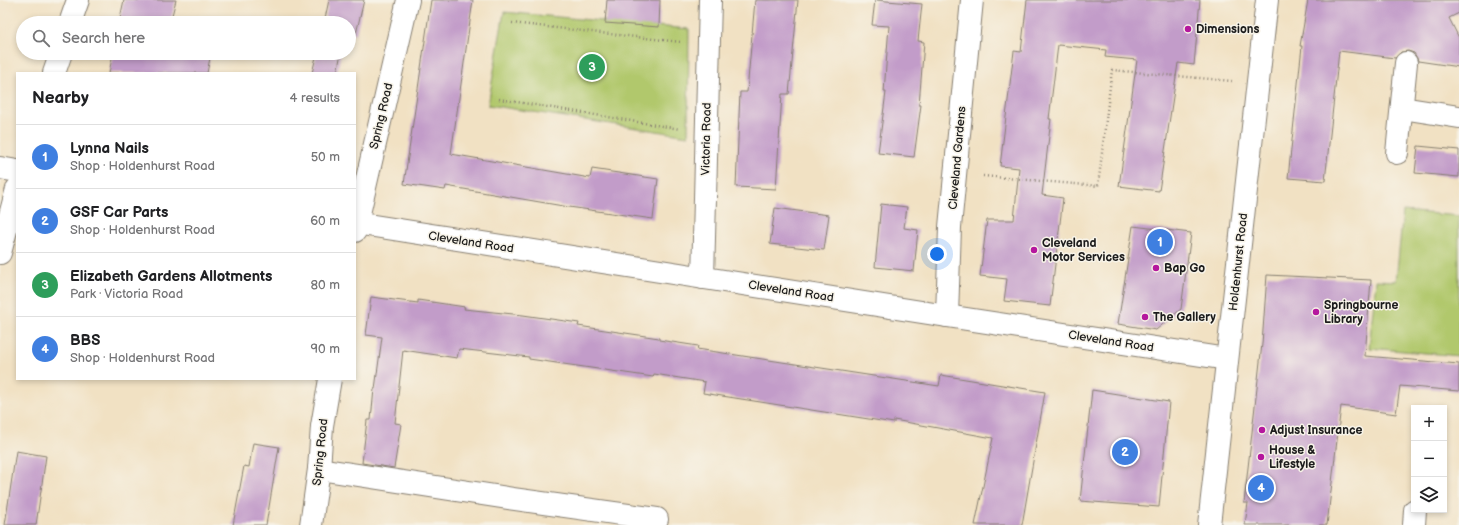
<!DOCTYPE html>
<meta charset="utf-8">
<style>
body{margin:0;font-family:"Balsamiq Sans",sans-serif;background:#f2f2f2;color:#202124}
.controls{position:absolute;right:12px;bottom:12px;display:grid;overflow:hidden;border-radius:0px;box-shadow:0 2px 6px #0003}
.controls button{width:36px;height:36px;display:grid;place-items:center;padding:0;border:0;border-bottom:1px solid #e0e0e0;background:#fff;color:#202124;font:20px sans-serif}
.you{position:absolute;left:937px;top:254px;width:14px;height:14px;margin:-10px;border:3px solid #fff;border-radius:50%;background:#1a73e8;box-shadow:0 0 0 6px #1a73e833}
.badge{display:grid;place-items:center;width:26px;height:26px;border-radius:50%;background:#b5179e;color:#fff;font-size:13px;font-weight:700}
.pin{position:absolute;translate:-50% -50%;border:2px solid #fff;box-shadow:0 1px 4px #0006}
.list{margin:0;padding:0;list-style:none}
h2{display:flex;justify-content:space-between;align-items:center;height:52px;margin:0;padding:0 16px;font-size:17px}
h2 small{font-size:13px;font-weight:400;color:#757577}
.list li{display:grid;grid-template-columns:26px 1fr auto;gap:12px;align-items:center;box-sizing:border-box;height:64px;padding:0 16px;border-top:1px solid #e0e0e0}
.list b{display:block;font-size:15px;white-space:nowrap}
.list p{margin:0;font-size:13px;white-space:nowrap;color:#757577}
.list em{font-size:13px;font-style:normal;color:#757577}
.icon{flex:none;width:22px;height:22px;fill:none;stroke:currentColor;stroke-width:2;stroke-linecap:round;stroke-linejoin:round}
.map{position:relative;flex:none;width:1459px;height:525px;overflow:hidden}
.search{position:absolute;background:#fff;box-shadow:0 2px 6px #0003;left:16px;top:16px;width:340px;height:44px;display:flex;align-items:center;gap:10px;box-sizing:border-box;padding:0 14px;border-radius:22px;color:#757577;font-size:15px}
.panel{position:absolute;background:#fff;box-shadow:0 2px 6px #0003;left:16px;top:72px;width:340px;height:308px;border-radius:0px}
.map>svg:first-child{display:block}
</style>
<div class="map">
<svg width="1459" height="525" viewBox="0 0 1459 525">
<rect width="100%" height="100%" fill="#f7f3e8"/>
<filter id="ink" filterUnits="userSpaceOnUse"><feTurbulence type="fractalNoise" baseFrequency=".025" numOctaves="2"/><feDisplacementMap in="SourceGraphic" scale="8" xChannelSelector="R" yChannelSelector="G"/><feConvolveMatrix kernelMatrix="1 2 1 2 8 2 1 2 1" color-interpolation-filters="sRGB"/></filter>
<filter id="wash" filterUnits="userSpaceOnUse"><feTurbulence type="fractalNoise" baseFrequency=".012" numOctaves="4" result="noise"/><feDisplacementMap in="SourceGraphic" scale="16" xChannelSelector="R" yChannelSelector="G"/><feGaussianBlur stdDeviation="0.9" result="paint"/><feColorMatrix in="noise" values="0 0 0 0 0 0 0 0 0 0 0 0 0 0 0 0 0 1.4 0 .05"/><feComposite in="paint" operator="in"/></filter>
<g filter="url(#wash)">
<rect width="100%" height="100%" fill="#f1e1c3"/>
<g fill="#b1c86c" stroke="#667244">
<polygon points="504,12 689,29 688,136 488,105"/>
<polygon points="1403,211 1459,216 1459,356 1369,348 1376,280 1396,281"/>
</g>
<g id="blocks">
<g fill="#c29cc9">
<polygon points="124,0 176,0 170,23 119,23"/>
<polygon points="329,0 364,0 356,34 349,32 349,23 324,23"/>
<polygon points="431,0 473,0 451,154 590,178 592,169 658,179 653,219 569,207 446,186 445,190 404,184"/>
<polygon points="607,0 660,0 659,27 605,23"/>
<polygon points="755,0 798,0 789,94 782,94 776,189 736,187 740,92 747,92"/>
<polygon points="875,0 922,4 918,41 924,42 919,105 921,105 914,157 878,153 886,92 884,92 889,26 872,25"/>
<polygon points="1027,0 1200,0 1194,65 1178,63 1159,191 1119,186 1137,60 1105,57 1106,50 1058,45 1049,119 1051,119 1042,195 1063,198 1050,306 1004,301 1007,279 980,276 987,220 1014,220 1019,168 1000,166 1014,51 1021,52"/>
<polygon points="1308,0 1459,0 1459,13 1449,18 1459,38 1459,67 1418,61 1417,58 1414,53 1408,51 1401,52 1395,58 1339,51 1325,181 1288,178 1302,46 1300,46"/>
<polygon points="113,53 211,53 207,73 109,73"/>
<polygon points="317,53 341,53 337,73 312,73"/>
<polygon points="1418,146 1459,150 1459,177 1415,173"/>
<polygon points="881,204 907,207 904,228 918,230 914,271 875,267"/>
<polygon points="775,208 829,215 824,250 770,244"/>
<polygon points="1133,226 1191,233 1181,309 1156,330 1118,324"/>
<polygon points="1267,275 1371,280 1365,356 1459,364 1459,391 1400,386 1396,414 1341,406 1327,525 1245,525 1248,503 1244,503 1262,344"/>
<polygon points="371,297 418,303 418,300 465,307 464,309 523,315 579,323 578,326 659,338 659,340 698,346 697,349 939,386 941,375 1045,392 1022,525 975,525 993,438 894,420 894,423 703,393 705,382 654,374 653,377 529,359 529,357 459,349 457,358 403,350 395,423 401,424 394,468 362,463 367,420 371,420 374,389 375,389 382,337 366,335"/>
<polygon points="1092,390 1169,402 1159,507 1080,501"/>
<polygon points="253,443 279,447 266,525 233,525 244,466 249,467"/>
<polygon points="16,451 46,456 36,525 5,525"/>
</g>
</g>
</g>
<g filter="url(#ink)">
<use href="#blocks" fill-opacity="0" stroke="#867e70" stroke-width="1"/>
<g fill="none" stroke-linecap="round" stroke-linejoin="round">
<defs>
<g id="minor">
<polyline points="70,23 78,0"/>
<polyline points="54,73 61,53"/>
<polyline points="1402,108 1459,117"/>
<polyline points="1397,153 1406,63"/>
<polyline points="0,168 17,171"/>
<polyline points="355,223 947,316 1227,359"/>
<polyline points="355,231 408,0"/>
<polyline points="0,253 17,189"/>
<polyline points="703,278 710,0"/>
<polyline points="947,316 950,227 972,0"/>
<polyline points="319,469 514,499 657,519"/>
<polyline points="311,525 319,469 322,426 330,379"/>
<polyline points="1209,525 1267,0"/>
<polyline points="1414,525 1415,510"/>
</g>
</defs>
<use href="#minor" stroke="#867e70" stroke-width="24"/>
<g stroke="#867e70" stroke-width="2.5" stroke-dasharray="1 3" stroke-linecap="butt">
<polyline points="512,23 681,42"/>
<polyline points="499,99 680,129"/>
<polyline points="983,176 1098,186 1112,70 1232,81"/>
</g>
<use href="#minor" stroke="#fff" stroke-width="22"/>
</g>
</g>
<g fill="#b5179e" stroke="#f7f3e8" stroke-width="1.5">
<circle cx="1188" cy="29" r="4"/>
<circle cx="1034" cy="250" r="4"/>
<circle cx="1156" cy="268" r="4"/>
<circle cx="1316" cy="312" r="4"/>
<circle cx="1145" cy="317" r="4"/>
<circle cx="1262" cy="430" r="4"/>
<circle cx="1261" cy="457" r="4"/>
</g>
<g text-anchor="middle" stroke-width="3" stroke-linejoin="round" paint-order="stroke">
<g font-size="12" font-weight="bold" fill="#1c1c1c" stroke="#f7f3e8" text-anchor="start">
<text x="1196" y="33">Dimensions</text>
<text x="1042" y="247">Cleveland<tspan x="1042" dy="14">Motor Services</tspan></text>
<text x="1164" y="272">Bap Go</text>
<text x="1324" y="309">Springbourne<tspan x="1324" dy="14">Library</tspan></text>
<text x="1153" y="321">The Gallery</text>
<text x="1270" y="434">Adjust Insurance</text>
<text x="1269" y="454">House &amp;<tspan x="1269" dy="14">Lifestyle</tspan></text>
</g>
<g font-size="12" fill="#1c1c1c" stroke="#f7f3e8">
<text transform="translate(381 116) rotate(-77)" y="4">Spring Road</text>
<text transform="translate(706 139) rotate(-89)" y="4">Victoria Road</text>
<text transform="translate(957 158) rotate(-85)" y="4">Cleveland Gardens</text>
<text transform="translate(471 242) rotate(9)" y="4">Cleveland Road</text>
<text transform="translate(1238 262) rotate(-84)" y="4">Holdenhurst Road</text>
<text transform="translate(791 291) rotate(9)" y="4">Cleveland Road</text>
<text transform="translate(1111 341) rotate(9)" y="4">Cleveland Road</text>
<text transform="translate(320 452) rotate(-84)" y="4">Spring Road</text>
</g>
</g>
</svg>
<div class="controls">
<button>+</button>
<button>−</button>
<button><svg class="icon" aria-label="layers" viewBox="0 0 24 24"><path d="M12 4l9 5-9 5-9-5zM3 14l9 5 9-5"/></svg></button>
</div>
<div class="you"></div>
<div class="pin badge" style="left:1160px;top:242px;background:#3f7fe0">1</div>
<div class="pin badge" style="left:1125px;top:452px;background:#3f7fe0">2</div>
<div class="pin badge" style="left:592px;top:67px;background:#2e9e5b">3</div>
<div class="pin badge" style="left:1261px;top:488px;background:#3f7fe0">4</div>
<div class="search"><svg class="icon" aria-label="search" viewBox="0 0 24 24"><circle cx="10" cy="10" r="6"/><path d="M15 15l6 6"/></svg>Search here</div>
<section class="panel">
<h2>Nearby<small>4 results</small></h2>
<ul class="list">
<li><span class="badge" style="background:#3f7fe0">1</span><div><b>Lynna Nails</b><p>Shop · Holdenhurst Road</p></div><em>50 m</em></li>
<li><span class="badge" style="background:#3f7fe0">2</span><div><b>GSF Car Parts</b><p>Shop · Holdenhurst Road</p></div><em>60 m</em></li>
<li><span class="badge" style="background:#2e9e5b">3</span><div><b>Elizabeth Gardens Allotments</b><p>Park · Victoria Road</p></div><em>80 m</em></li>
<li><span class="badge" style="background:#3f7fe0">4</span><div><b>BBS</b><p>Shop · Holdenhurst Road</p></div><em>90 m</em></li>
</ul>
</section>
</div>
